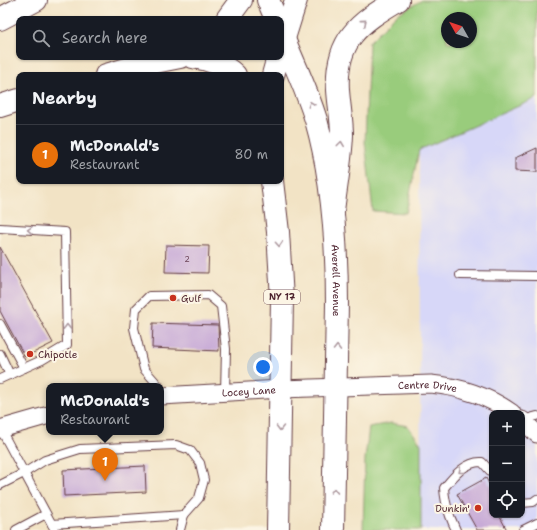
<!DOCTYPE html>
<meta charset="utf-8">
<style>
body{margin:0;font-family:"Shantell Sans",sans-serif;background:#242831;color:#f1f3f6}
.controls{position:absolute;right:12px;bottom:12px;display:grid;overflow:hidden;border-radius:8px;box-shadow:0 1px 3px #0004}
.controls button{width:36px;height:36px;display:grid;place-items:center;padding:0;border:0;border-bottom:1px solid #363941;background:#171b24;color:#f1f3f6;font:20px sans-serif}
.compass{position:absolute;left:441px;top:12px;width:36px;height:36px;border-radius:50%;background:#171b24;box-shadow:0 1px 3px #0004;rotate:310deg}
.you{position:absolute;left:263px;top:367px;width:14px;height:14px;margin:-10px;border:3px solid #fff;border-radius:50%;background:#1a73e8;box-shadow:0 0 0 6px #1a73e833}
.badge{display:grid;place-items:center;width:26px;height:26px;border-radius:50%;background:#c8321e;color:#fff;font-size:13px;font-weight:700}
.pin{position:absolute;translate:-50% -33px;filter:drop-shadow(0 1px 2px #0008)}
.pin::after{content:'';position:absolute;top:21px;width:14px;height:12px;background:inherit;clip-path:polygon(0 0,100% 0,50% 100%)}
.popup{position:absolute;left:46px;top:383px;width:118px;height:52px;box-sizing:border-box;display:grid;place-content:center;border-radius:8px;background:#171b24;filter:drop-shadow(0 1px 3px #0005);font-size:13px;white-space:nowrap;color:#9ea1a6}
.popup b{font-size:15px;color:#f1f3f6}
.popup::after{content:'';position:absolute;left:50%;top:100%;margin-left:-8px;border:8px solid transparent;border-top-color:#171b24}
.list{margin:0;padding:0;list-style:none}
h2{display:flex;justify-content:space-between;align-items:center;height:52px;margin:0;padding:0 16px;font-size:17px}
h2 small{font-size:13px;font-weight:400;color:#9ea1a6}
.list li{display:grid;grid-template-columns:26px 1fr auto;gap:12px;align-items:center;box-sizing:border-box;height:60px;padding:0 16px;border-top:1px solid #363941}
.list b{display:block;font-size:15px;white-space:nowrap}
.list p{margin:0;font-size:13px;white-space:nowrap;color:#9ea1a6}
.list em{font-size:13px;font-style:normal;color:#9ea1a6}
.icon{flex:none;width:22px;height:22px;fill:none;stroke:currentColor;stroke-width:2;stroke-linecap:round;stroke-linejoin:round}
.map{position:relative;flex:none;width:537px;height:530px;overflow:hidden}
.search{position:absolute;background:#171b24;box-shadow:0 1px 3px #0004;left:16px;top:16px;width:268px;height:44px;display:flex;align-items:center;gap:10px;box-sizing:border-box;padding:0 14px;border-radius:8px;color:#9ea1a6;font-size:15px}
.panel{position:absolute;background:#171b24;box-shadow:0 1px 3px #0004;left:16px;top:72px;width:268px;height:112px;border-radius:8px}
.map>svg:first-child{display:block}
</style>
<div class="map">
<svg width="537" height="530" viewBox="0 0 537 530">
<rect width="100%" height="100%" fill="#fcf5e5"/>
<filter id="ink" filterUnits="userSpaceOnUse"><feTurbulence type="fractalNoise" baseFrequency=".025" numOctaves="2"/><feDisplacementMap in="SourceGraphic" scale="8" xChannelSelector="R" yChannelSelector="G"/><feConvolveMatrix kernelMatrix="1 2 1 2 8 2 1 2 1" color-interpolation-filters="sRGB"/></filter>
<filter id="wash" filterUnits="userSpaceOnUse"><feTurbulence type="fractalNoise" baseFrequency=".012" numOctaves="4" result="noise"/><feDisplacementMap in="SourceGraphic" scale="16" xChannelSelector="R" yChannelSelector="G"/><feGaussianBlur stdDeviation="0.9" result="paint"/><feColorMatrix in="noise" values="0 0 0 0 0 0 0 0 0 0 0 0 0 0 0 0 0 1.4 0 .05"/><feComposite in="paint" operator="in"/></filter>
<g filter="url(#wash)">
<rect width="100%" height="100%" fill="#f2e3c5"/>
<path fill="#d7d7f8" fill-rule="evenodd" d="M 537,98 L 537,530 L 421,530 L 419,150 ZM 492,413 L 522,413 L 522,515 L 492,515 Z"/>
<g fill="#99cc7c" stroke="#727654" fill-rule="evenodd">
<path d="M 422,0 L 537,0 L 537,98 L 419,150 L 406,213 L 373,211 L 365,142 L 369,42 L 396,15 ZM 447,18 L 471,18 L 471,42 L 447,42 Z"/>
<polygon points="391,423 408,426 421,444 421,530 363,530 365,459 369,427"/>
</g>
<g id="blocks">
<g fill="#c8abd7">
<polygon points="537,148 537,172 515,171 515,158"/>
<polygon points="166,245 209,246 208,273 165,272"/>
<polygon points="0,247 53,343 25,357 0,311"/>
<polygon points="153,323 218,325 219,351 152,348"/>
<polygon points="145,466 146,492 64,496 63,470"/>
<polygon points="486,478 492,489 492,515 499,515 507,530 477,530 457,494"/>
</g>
</g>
</g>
<g filter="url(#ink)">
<use href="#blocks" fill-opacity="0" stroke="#633c42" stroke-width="1"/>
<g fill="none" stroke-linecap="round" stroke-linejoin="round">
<defs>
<g id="service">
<polyline points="0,228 65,232 67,345 42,360 0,379"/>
<polyline points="460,275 537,276"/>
<polyline points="0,324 24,368"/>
<polyline points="0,354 10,375"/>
<polyline points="159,386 144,369 134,328 136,309 149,296 208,295 221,306 226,349 225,392"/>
<polyline points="522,420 537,416"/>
<polyline points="0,428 55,530"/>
<polyline points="0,485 24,473 45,460 80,449 176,445 190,450 200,463 204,480 199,498 184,515 52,524"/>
<polyline points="522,503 533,502 537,499"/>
<polyline points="16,530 46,514"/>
<polyline points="180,530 184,515"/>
<path d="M 456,530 C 449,516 445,504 444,488 C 454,476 466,461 482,462 L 492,473"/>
<polyline points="523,530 537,523"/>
</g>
<g id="minor">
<path id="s1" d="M 161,396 L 281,389 L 431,384 C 461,387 488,396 512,413"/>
<polyline points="522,420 537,434"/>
<polyline points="0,429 49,415"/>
</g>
<g id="primary">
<polyline points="268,0 276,19"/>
<path id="s2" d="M 281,32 C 293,62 307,90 316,120 C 333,179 337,243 337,304 L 333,530"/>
<polyline points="281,48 296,0"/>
<polyline points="273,75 278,57"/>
<polyline points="272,181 278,232 282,299 278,530"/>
</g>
<g id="motorway">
<polyline points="0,19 36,0"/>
<polyline points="227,19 241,0"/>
<path d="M 193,57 C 210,59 223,64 235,75"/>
<polyline points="106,75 140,65 180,57"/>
<polyline points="0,106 19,100"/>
<path d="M 333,211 C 336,186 341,160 342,135 C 342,120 339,105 338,90 C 335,40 359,23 398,0"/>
</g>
</defs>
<use href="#service" stroke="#633c42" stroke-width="10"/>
<use href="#minor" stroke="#633c42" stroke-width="19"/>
<use href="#primary" stroke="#633c42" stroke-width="24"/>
<use href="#motorway" stroke="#633c42" stroke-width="24"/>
<use href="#service" stroke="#fff" stroke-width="8"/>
<use href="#minor" stroke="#fff" stroke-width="17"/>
<use href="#primary" stroke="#fff" stroke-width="22"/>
<use href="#motorway" stroke="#fff" stroke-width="22"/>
</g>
<defs><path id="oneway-chevron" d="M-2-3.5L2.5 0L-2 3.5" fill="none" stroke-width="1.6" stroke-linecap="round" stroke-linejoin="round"/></defs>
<g stroke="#ae9aa0">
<use href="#oneway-chevron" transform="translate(364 22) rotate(-40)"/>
<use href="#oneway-chevron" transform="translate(311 104) rotate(-109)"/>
<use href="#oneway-chevron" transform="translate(341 144) rotate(-83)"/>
<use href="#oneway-chevron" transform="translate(30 230) rotate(-177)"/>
<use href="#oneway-chevron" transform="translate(279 244) rotate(86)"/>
<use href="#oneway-chevron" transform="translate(67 327) rotate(-91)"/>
<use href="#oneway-chevron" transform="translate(337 348) rotate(-89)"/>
<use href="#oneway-chevron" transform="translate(280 428) rotate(91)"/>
<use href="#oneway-chevron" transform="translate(461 471) rotate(141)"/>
<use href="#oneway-chevron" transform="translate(334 491) rotate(-89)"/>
</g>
</g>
<g fill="#c8321e" stroke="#fcf5e5" stroke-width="1.5">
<circle cx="173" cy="298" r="4"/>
<circle cx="30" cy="354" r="4"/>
<circle cx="478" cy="508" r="4"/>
</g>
<g text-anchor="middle" stroke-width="4" stroke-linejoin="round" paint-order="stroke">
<g font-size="8" fill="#6a4256">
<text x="187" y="262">2</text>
</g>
<rect fill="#fcf5e5" stroke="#7f5f63" stroke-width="1" x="264" y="290" width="36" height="14" rx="3"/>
<g font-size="9" font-weight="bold" fill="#4a1f2b">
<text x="282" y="300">NY 17</text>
</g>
<g font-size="10" fill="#4a1f2b" stroke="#fcf5e5">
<text dy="4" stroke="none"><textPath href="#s2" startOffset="257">Averell Avenue</textPath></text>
<text dy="4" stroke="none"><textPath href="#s1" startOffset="267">Centre Drive</textPath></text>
<text dy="4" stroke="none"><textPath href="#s1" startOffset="88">Locey Lane</textPath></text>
</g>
<g font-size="10" fill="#4a1f2b" stroke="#fcf5e5" text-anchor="start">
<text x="181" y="302">Gulf</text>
<text x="38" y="358">Chipotle</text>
<text x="470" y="512" text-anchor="end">Dunkin'</text>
</g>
</g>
</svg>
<div class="controls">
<button>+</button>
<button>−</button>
<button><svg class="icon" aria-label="locate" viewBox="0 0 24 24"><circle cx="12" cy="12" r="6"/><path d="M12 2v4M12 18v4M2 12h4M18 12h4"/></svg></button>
</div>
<svg class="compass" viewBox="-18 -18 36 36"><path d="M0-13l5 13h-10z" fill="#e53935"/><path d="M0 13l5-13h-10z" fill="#9ea1a6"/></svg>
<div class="you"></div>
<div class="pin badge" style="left:105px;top:481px;background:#e8710a">1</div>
<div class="popup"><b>McDonald's</b>Restaurant</div>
<div class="search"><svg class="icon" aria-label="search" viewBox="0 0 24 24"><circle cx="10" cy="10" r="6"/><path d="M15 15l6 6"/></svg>Search here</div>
<section class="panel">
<h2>Nearby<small></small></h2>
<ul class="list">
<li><span class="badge" style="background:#e8710a">1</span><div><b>McDonald's</b><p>Restaurant</p></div><em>80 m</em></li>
</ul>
</section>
</div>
